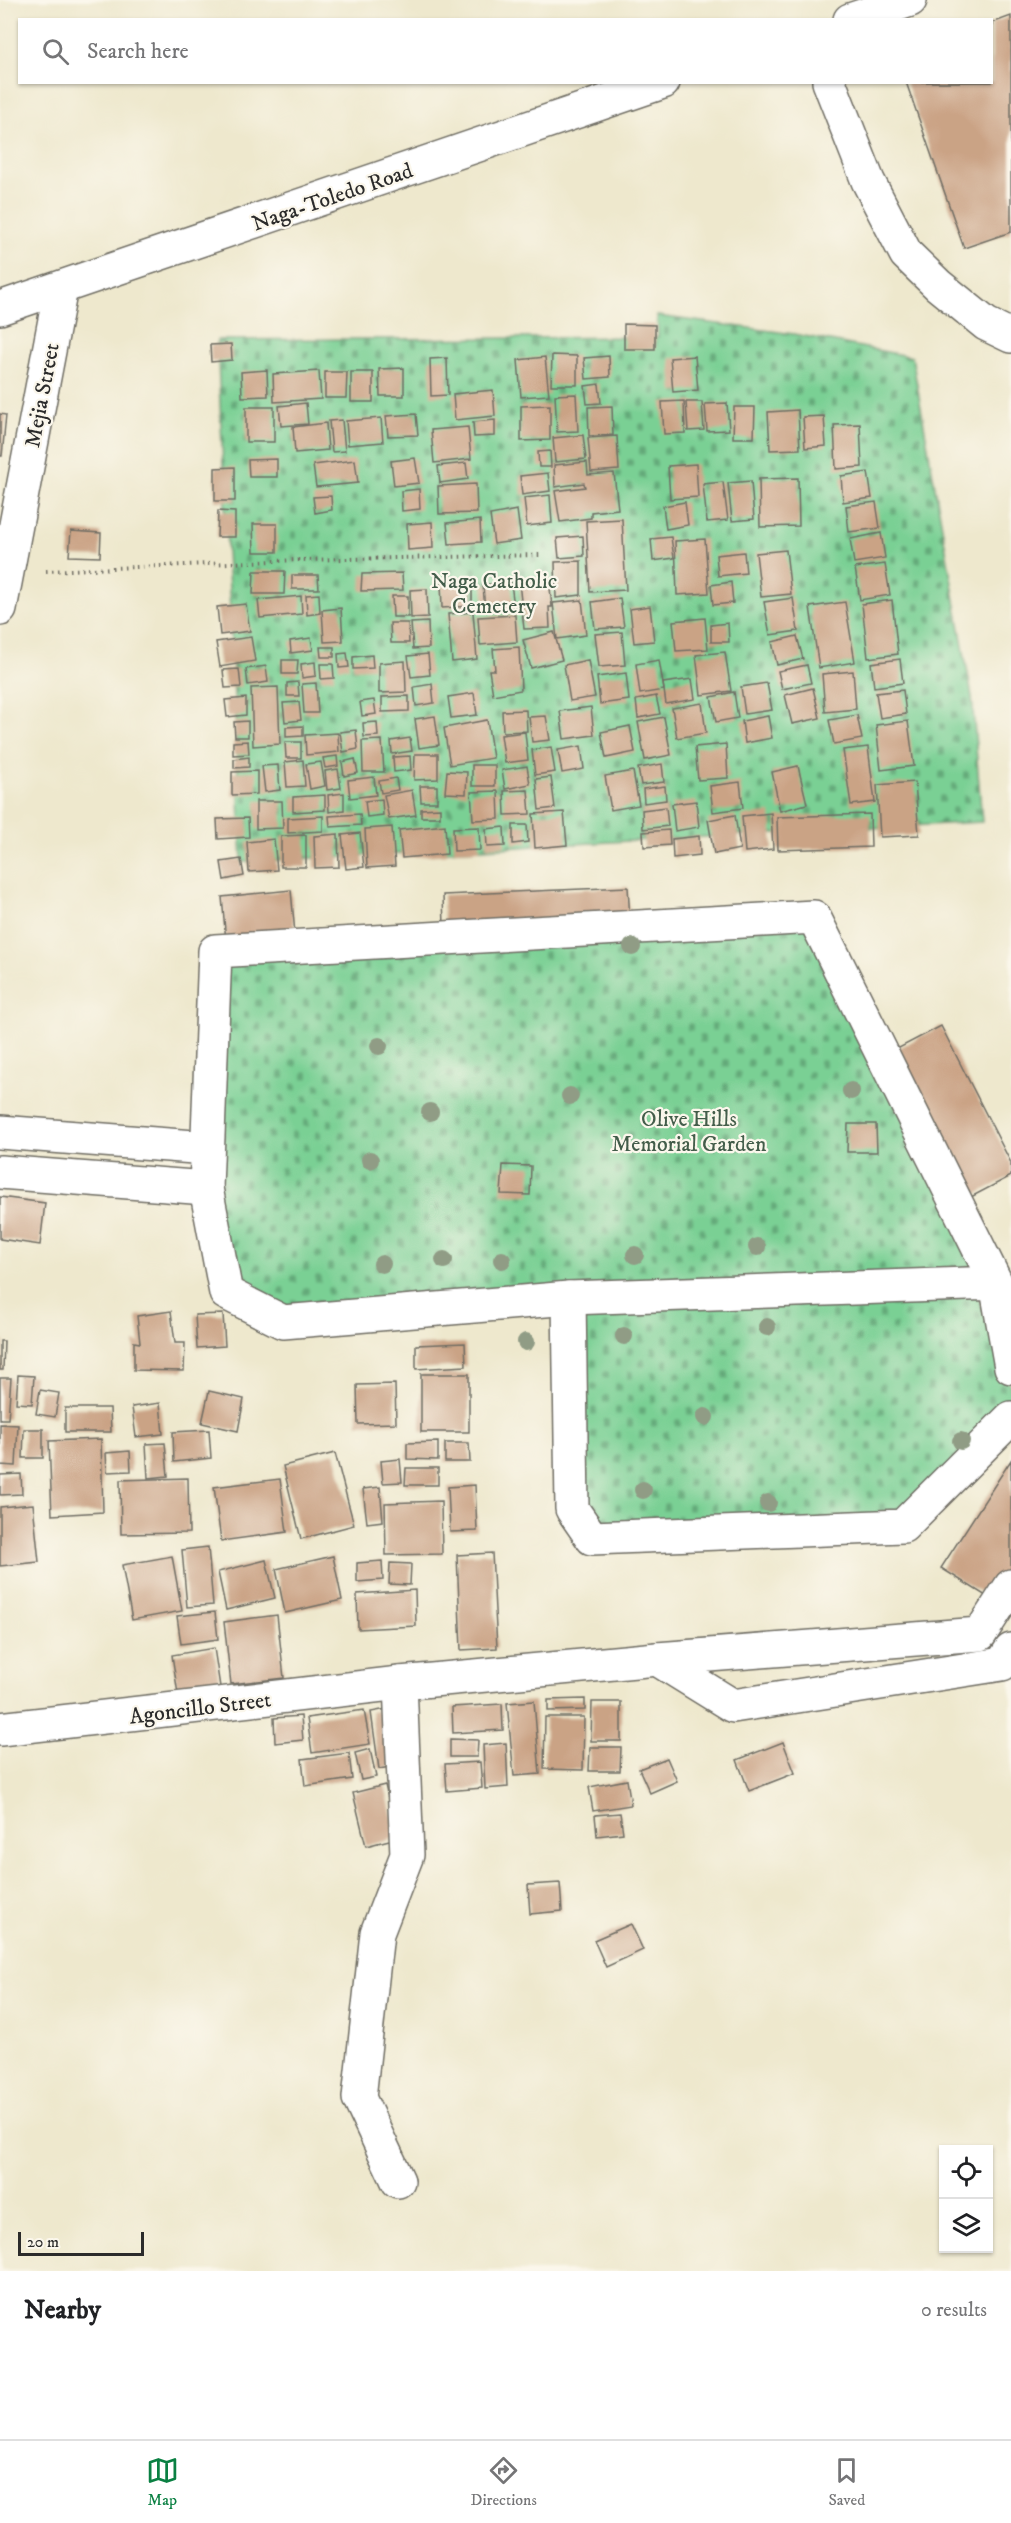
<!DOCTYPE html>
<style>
body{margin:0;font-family:"IM FELL DW Pica",serif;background:#f6f6f6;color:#202124}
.controls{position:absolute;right:18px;bottom:18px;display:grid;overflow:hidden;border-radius:0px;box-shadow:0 2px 4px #0004}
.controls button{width:54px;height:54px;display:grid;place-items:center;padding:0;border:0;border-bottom:2px solid #e0e0e0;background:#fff;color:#202124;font:30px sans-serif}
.scale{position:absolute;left:18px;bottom:15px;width:126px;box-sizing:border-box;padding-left:6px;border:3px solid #2b2b2b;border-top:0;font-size:16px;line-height:21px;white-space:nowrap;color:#2b2b2b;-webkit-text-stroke:4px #fbf7ec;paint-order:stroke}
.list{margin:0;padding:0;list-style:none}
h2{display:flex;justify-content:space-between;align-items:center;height:78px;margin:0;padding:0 24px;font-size:26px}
h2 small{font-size:20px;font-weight:400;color:#757577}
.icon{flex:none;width:33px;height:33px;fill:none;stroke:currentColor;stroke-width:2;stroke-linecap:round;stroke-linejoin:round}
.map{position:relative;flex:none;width:1011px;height:2271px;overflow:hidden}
.search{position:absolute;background:#fff;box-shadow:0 2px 4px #0004;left:18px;right:18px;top:18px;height:66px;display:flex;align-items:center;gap:15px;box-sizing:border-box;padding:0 21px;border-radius:0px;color:#757577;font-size:22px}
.sheet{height:168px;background:#fff}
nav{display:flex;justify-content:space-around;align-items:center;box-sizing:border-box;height:84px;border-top:2px solid #e0e0e0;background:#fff;font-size:16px;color:#757577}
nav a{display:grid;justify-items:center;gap:3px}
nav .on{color:#0b8043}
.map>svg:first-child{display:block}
</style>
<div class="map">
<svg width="1011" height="2271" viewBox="0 0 1011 2271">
<defs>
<pattern id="cemetery-stones" width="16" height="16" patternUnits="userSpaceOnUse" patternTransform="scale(1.5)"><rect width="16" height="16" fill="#7ad094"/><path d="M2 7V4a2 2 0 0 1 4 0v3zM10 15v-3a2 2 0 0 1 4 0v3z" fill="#64a979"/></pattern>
</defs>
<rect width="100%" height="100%" fill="#fbf7ec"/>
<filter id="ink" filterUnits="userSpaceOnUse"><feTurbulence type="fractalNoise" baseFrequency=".0167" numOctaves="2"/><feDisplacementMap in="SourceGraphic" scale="12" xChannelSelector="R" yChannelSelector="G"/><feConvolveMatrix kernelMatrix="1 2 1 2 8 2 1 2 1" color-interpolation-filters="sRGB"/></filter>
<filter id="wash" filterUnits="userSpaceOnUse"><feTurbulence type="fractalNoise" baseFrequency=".008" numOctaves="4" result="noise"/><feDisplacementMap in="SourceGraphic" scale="24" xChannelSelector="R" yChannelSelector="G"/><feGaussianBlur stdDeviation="1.35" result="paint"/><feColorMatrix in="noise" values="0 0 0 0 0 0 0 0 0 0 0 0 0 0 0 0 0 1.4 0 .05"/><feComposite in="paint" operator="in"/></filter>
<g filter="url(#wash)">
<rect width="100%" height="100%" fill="#eee8cd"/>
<g fill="url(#cemetery-stones)" stroke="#527e60" stroke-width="1.5">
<polygon points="657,316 794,334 912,357 972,697 982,822 242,862 217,340 658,337"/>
<polygon points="814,917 996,1283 967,1266 1011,1389 1011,1418 903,1526 592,1538 569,1298 283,1322 226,1293 206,1188 215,951"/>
</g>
<g id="blocks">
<g fill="#caa385">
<polygon points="1011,16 1011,232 964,248 906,82 992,82 992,23"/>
<polygon points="624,324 655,325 655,349 624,349"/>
<polygon points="231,344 232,360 211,362 210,345"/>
<polygon points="552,355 577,356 577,385 551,385"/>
<polygon points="609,356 610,377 586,379 584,358"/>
<polygon points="695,356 698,390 673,392 670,358"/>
<polygon points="545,357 549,395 521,397 518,360"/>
<polygon points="447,358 448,395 431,396 430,359"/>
<polygon points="404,368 404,396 380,396 379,369"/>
<polygon points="267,370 268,396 242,397 241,372"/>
<polygon points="319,371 321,399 274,402 273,374"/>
<polygon points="325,372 347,372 346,398 325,398"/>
<rect x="351" y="372" width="22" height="30"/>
<polygon points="599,384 601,403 587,404 585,386"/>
<polygon points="493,390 495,416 455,420 453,394"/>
<polygon points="576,394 578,431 557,432 555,395"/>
<polygon points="684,401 685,433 664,434 662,402"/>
<polygon points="686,402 702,402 704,430 688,431"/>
<polygon points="306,403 308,424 281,426 279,406"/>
<polygon points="727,403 729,430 707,431 705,404"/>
<polygon points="550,405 550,440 521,441 521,406"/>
<polygon points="612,406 613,435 589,436 588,407"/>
<rect x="246" y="407" width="28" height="35"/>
<polygon points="734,407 755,407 754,438 733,438"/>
<polygon points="798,410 800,449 770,450 768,412"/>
<polygon points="0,414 6,415 2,456 0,456"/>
<polygon points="416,414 418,435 388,436 386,416"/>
<polygon points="824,416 826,446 805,448 803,417"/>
<polygon points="381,418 383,442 348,445 346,421"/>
<polygon points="342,420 345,451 332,452 329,421"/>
<polygon points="495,420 495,436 474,437 473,422"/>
<polygon points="326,423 328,450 295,453 293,427"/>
<polygon points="860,424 862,467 836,469 834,425"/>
<polygon points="468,427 471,459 434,463 431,430"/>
<polygon points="583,435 586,459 555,462 553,438"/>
<polygon points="617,436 619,470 591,472 588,438"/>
<polygon points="550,451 551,467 539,467 538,452"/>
<polygon points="415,458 419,483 394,486 391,461"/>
<polygon points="277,459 277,477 249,477 248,460"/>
<polygon points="355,460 358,483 316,487 313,465"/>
<polygon points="587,462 588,475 614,473 618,509 591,512 591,518 560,522 555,491 585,487 584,483 555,487 554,465"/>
<polygon points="466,463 468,479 440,483 438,466"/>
<polygon points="696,464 698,497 670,499 668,466"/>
<polygon points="235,467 235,501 215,501 215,468"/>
<polygon points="868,472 872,498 843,502 841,476"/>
<polygon points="548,473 550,491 522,495 520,476"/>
<polygon points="798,478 799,526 760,527 759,479"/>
<polygon points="751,481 754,519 732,521 728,483"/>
<polygon points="723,482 728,520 707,522 703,484"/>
<polygon points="476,484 477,513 439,514 438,486"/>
<polygon points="419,489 420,509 402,511 401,491"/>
<polygon points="550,495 552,523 527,526 524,498"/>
<polygon points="331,496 332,510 315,513 313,497"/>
<polygon points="685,502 688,525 666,529 663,506"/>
<polygon points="876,502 880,528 849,532 846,506"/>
<polygon points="517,510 521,540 494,544 490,515"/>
<polygon points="218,511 235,512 235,537 217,537"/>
<polygon points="622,519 626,590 590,592 586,521"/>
<polygon points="480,520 481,542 449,544 447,523"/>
<polygon points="432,522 433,548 408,550 407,524"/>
<polygon points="253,524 277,524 277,552 254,552"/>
<polygon points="71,531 101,533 100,557 69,556"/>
<polygon points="881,533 885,558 854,563 850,539"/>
<polygon points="583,536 584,556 559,558 557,538"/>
<polygon points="671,537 674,558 653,561 651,539"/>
<polygon points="705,539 709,593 677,595 675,541"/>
<polygon points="786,550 791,594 761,597 756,553"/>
<polygon points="744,552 746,573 718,576 716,555"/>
<polygon points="581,561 581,595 556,598 555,562"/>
<polygon points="885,564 890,595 860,600 855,568"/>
<polygon points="254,571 285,571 284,594 253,594"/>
<polygon points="402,573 403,590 361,591 362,574"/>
<polygon points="292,575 318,575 319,589 292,589"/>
<polygon points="549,578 552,607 549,607 550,628 524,629 519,582"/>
<polygon points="472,581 472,606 442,608 441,583"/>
<polygon points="511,582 514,608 485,611 483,585"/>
<polygon points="731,582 733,603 713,605 711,585"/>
<polygon points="427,589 428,617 411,618 410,590"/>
<polygon points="319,594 320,613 307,615 306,595"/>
<polygon points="301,596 302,614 260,618 258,600"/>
<polygon points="392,596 408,596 408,617 393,617"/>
<polygon points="620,598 624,627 595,629 592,602"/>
<polygon points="793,598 798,631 770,635 764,602"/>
<polygon points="582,600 586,635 557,639 553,603"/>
<polygon points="892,600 898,654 868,658 862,604"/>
<polygon points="845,602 855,662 819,668 810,607"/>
<polygon points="246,604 250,631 220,635 217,607"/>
<polygon points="650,606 654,641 634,643 630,609"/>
<polygon points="341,608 343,641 324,642 322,610"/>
<polygon points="473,612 477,659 452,662 448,614"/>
<polygon points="515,615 517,642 480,645 478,617"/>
<polygon points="705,618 708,649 676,651 673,621"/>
<polygon points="428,622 429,648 413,649 411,623"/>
<polygon points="390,623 408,623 409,643 391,643"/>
<polygon points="728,623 729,642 711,642 711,625"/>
<polygon points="554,632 562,660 531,668 523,640"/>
<polygon points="622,632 625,665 599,667 595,634"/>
<polygon points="797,636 803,659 777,665 772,642"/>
<polygon points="251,637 255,661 220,667 216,642"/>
<polygon points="311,638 313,650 291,653 290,641"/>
<polygon points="320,647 334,647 334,657 321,657"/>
<polygon points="519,647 521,690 493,695 489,670 495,670 493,649"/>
<polygon points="725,652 731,691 701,695 696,655"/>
<polygon points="347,653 349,667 339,668 338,654"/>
<polygon points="428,654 430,675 411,677 408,656"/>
<polygon points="372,655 373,668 353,669 353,657"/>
<polygon points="900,659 903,683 874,687 871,663"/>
<polygon points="282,660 298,660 297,674 282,674"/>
<polygon points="588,660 595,697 570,701 564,665"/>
<polygon points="659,660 664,690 640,694 636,664"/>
<polygon points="405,661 406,692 379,693 379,663"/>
<polygon points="315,662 316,676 302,678 301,664"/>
<polygon points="320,664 333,664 334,678 321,679"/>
<polygon points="807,665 811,683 782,689 778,671"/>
<polygon points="266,666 268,682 248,685 246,669"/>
<polygon points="239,669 241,687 225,688 223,670"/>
<polygon points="853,671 856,709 825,712 822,674"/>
<polygon points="626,673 629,700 600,704 597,677"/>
<polygon points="692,679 695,699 666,704 663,683"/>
<polygon points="298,682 299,696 287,696 287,683"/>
<polygon points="316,683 318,713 304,713 302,684"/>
<polygon points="767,683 772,710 745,714 741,687"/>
<polygon points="432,684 434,703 416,706 414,687"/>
<polygon points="278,687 280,744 253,746 251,688"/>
<polygon points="813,688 820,718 792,724 785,695"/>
<polygon points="903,690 906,714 880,718 876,693"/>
<polygon points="734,692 738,718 716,722 711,697"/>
<polygon points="474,693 477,715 451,718 448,697"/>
<polygon points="409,696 409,711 382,712 382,697"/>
<polygon points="656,696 660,714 638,718 636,700"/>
<polygon points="246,698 246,715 227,717 225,700"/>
<polygon points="374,700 376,714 362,716 360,702"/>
<polygon points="299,702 301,720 285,722 283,703"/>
<polygon points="702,703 706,733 677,738 672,708"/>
<polygon points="591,707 594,735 564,739 560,711"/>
<polygon points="526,710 527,731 503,732 502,711"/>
<polygon points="857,715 862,739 834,744 829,720"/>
<polygon points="435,716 439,745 419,748 415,719"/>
<polygon points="546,716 550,740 532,742 529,717"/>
<polygon points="768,716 772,738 745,743 742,721"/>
<polygon points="664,717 671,755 645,760 638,722"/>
<polygon points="487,720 493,758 450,765 444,728"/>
<polygon points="248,721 248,737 235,737 234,722"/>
<polygon points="908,721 914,766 881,770 876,725"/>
<polygon points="377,722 378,736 364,737 363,723"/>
<polygon points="303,726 303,736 286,737 286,727"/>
<polygon points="630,726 635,752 606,758 601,732"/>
<polygon points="356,730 358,749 343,752 340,732"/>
<polygon points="525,732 528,760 505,763 501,735"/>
<polygon points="338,733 339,752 306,755 305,735"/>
<polygon points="410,738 412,751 392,754 391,741"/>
<polygon points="382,740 384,772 363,772 362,741"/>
<polygon points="248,741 249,754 233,755 233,742"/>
<polygon points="285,742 301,742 301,758 286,758"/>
<polygon points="726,744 728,778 698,780 695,747"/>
<polygon points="581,746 584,769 562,773 558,750"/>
<polygon points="551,747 555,772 535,775 532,750"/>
<polygon points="868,747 875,802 851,805 843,750"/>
<polygon points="415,754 438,754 438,779 414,780"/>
<polygon points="337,756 338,766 325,768 323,758"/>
<polygon points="410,756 411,770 394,772 393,757"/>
<polygon points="249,757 249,767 234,768 234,759"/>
<polygon points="355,759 358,773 344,776 342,762"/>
<polygon points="303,760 305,786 287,787 285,762"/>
<polygon points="321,762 325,786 310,789 306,764"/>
<polygon points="662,764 664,782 641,785 638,768"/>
<polygon points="278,765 280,790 265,792 262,766"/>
<rect x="472" y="765" width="23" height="21"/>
<polygon points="527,766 530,784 505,789 502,770"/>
<polygon points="798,766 807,804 780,811 772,772"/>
<polygon points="338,769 341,788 327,790 325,771"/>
<polygon points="257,771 257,794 232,795 232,772"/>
<polygon points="447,771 467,772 466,794 445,793"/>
<polygon points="633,771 639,805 611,810 605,776"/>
<polygon points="374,777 376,795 350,798 348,780"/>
<polygon points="551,777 555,808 539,810 536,779"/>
<polygon points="396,778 398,790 381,793 379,781"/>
<polygon points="740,782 743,808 713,812 710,786"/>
<polygon points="915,782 919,835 880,837 877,785"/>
<polygon points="420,786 437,786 437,802 421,802"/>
<polygon points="665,786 666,800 644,803 643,789"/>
<polygon points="412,790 416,815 389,819 384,795"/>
<polygon points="528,790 530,814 505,815 504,791"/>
<polygon points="498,791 499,819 473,820 471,792"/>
<polygon points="344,793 344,810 329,812 328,795"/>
<polygon points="325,795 325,810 293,812 293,797"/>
<polygon points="382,799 383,815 367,817 365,801"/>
<polygon points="256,801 282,801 283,828 256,829"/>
<polygon points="696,801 699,827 675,831 672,804"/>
<polygon points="666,807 668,826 643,829 642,810"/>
<polygon points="440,808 440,817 421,817 421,809"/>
<polygon points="564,812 567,845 535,848 533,814"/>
<polygon points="771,813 773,849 745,852 742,816"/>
<polygon points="360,814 361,825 330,827 329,816"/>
<polygon points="870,814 871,847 778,850 777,817"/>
<polygon points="735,815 740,849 714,854 708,820"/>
<polygon points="323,816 323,831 288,833 288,818"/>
<polygon points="248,818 249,837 218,839 217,819"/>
<polygon points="445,825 447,854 402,858 399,830"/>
<polygon points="513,825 527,825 528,842 513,844"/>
<polygon points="392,827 395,866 367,868 365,829"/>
<polygon points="479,827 480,850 454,851 453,828"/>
<polygon points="504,827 505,846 487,847 486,829"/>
<polygon points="669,830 670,845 644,847 643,832"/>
<polygon points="360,833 364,867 346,869 342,835"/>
<polygon points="338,834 339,867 315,868 314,836"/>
<polygon points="306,835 306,867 281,867 281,836"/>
<polygon points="699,836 700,855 673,858 672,839"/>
<polygon points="274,839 277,870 249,872 247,842"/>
<polygon points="241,859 244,876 224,880 221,862"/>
<polygon points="628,887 630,920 444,927 443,895"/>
<polygon points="291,890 295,934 226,941 222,897"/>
<polygon points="941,1026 1011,1163 1011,1176 971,1197 895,1050"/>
<polygon points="848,1124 876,1124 877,1152 847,1152"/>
<polygon points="503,1165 531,1166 530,1195 501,1194"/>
<polygon points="0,1197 45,1203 40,1245 0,1239"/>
<polygon points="171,1311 175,1343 185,1343 184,1371 134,1370 134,1342 140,1343 137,1316"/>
<polygon points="223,1314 225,1346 197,1348 195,1315"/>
<polygon points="0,1341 4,1341 3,1370 0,1370"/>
<polygon points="465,1343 466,1366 416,1369 416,1345"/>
<rect x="421" y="1374" width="48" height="58"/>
<polygon points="18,1375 34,1376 32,1404 16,1403"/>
<polygon points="0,1378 11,1378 8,1419 0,1419"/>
<polygon points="395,1384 396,1423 358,1424 357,1385"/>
<polygon points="40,1390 59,1393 55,1417 36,1414"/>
<polygon points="209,1391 244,1399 238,1431 202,1423"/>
<polygon points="160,1403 163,1434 136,1437 132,1407"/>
<polygon points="65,1408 110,1408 111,1432 65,1432"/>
<polygon points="0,1424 18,1425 16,1466 0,1465"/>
<polygon points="24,1429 43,1429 43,1458 23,1458"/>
<polygon points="209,1430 211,1458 174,1462 173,1432"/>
<polygon points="101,1439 103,1512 52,1515 49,1441"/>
<polygon points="438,1442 438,1460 407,1459 407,1443"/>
<polygon points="165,1443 168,1476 148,1478 146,1444"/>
<polygon points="445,1443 469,1443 470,1462 445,1462"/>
<polygon points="130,1451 131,1471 107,1472 106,1453"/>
<polygon points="335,1453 354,1525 301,1539 283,1466"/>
<polygon points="400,1459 402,1482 383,1483 381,1461"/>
<polygon points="1011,1460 1011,1575 994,1601 941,1568"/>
<polygon points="406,1468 438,1468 438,1485 405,1485"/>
<polygon points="21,1474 22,1494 0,1495 0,1475"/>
<polygon points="188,1478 189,1533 121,1534 120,1480"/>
<polygon points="280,1479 287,1532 221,1541 214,1487"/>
<polygon points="475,1485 477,1531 450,1532 448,1487"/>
<polygon points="380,1487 383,1521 367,1523 363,1489"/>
<polygon points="441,1501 442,1554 386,1555 385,1503"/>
<polygon points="33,1504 39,1562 0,1566 0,1507"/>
<polygon points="208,1547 213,1605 187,1607 182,1550"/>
<polygon points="492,1553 497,1648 461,1650 457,1555"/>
<polygon points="172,1556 182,1611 132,1620 122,1565"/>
<polygon points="333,1556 342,1600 285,1613 276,1569"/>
<polygon points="266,1560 275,1598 226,1610 218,1572"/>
<polygon points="382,1561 383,1580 357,1582 357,1563"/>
<polygon points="390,1563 411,1564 410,1585 389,1584"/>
<polygon points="415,1590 416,1626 358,1629 357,1594"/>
<polygon points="215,1612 218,1639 181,1644 177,1616"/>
<polygon points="277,1615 284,1678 231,1684 224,1622"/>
<polygon points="214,1648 220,1687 178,1694 172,1655"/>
<polygon points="585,1699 585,1710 548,1711 548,1700"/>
<polygon points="534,1701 540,1774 514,1776 507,1703"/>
<polygon points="592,1702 621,1702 621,1741 591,1741"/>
<polygon points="502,1704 503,1730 453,1733 452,1707"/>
<polygon points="387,1709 395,1766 379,1769 371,1712"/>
<polygon points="364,1710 370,1744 312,1753 307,1718"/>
<polygon points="301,1716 303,1740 275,1743 274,1718"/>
<polygon points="545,1717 584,1717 583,1770 544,1769"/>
<polygon points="450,1739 478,1740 477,1757 450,1757"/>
<polygon points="783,1742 795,1773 749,1791 737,1760"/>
<polygon points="506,1743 508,1787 485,1789 483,1745"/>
<polygon points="590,1747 621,1747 620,1771 589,1771"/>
<polygon points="370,1749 376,1777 361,1780 355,1753"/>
<polygon points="349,1753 352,1779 305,1786 302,1759"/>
<polygon points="667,1758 677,1781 650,1793 639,1769"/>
<polygon points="480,1762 482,1788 447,1791 445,1764"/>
<polygon points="627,1780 631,1805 593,1811 589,1787"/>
<polygon points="385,1785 397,1838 366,1846 353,1793"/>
<polygon points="620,1813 623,1833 597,1836 595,1815"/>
<polygon points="560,1883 562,1911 530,1914 528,1885"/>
<polygon points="631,1924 643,1950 606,1967 594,1940"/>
</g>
</g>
</g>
<g filter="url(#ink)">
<use href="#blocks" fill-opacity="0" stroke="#6f6d64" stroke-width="1.5"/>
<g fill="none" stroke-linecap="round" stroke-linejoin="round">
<defs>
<g id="minor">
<polyline points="829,82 868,181 906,254 938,285 986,324 1011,336"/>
<polyline points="0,609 61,288"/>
<polyline points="0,1132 207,1148"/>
<polyline points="0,1172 206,1188"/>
<polyline points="996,1283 569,1298 283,1322 226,1293 206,1188 215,951 814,917 996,1283 1011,1367"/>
<polyline points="569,1298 572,1509 592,1538 903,1526 1011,1418"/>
<polyline points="657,1659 733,1706 1002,1664 1011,1650"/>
<polyline points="0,1729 400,1683 657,1659 980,1634 1011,1586"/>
<polyline points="398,2181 359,2098 377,1933 407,1855 400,1683"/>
</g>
<g id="highway">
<polyline points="850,20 910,0"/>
<polyline points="0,308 663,82"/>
</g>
</defs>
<use href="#minor" stroke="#6f6d64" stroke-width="36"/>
<use href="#highway" stroke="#6f6d64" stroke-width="36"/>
<polyline stroke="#6f6d64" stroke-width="4" stroke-dasharray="1.5 4.5" stroke-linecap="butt" points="46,571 298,560 543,555"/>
<use href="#minor" stroke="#fff" stroke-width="33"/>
<use href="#highway" stroke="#fff" stroke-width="33"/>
</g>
<g fill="#909c85">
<circle cx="632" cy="947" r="9"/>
<circle cx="379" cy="1046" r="9"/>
<circle cx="851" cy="1091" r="9"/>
<circle cx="570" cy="1096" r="9"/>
<circle cx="430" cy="1112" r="9"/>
<circle cx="370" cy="1160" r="9"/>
<circle cx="757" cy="1247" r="9"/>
<circle cx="635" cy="1255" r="9"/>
<circle cx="444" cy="1260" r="9"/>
<circle cx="502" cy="1260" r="9"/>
<circle cx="382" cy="1264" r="9"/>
<circle cx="767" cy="1327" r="9"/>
<circle cx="624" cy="1336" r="9"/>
<circle cx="526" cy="1342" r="9"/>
<circle cx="705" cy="1417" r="9"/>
<circle cx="961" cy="1441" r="9"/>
<circle cx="643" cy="1490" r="9"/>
<circle cx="768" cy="1503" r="9"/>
</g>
</g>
<g text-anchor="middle" stroke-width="4.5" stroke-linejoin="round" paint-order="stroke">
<g font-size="22" fill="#2b2b2b" stroke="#fbf7ec">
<text transform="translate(332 196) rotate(-19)" y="8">Naga-Toledo Road</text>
<text transform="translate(41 395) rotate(-79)" y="8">Mejia Street</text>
<text transform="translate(200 1707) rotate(-7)" y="8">Agoncillo Street</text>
</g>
<g font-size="22" fill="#435d4a" stroke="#fbf7ec">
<text x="494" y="588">Naga Catholic<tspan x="494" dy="25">Cemetery</tspan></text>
<text x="689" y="1126">Olive Hills<tspan x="689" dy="25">Memorial Garden</tspan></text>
</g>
</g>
</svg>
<div class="controls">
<button><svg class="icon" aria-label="locate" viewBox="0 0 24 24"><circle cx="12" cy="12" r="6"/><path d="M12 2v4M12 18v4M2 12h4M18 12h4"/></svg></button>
<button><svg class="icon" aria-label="layers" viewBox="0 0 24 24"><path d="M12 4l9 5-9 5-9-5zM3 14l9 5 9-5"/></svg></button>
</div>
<div class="scale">20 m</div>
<div class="search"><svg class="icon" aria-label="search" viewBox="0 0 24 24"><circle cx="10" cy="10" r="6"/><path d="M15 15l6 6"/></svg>Search here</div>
</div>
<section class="sheet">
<h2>Nearby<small>0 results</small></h2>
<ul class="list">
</ul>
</section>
<nav>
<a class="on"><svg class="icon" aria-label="map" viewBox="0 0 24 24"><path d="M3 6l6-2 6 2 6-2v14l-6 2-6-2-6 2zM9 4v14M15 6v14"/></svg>Map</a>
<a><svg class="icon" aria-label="directions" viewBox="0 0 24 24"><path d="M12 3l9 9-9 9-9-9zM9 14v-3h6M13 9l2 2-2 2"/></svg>Directions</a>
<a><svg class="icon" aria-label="saved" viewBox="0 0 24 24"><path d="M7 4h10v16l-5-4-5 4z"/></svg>Saved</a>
</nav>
